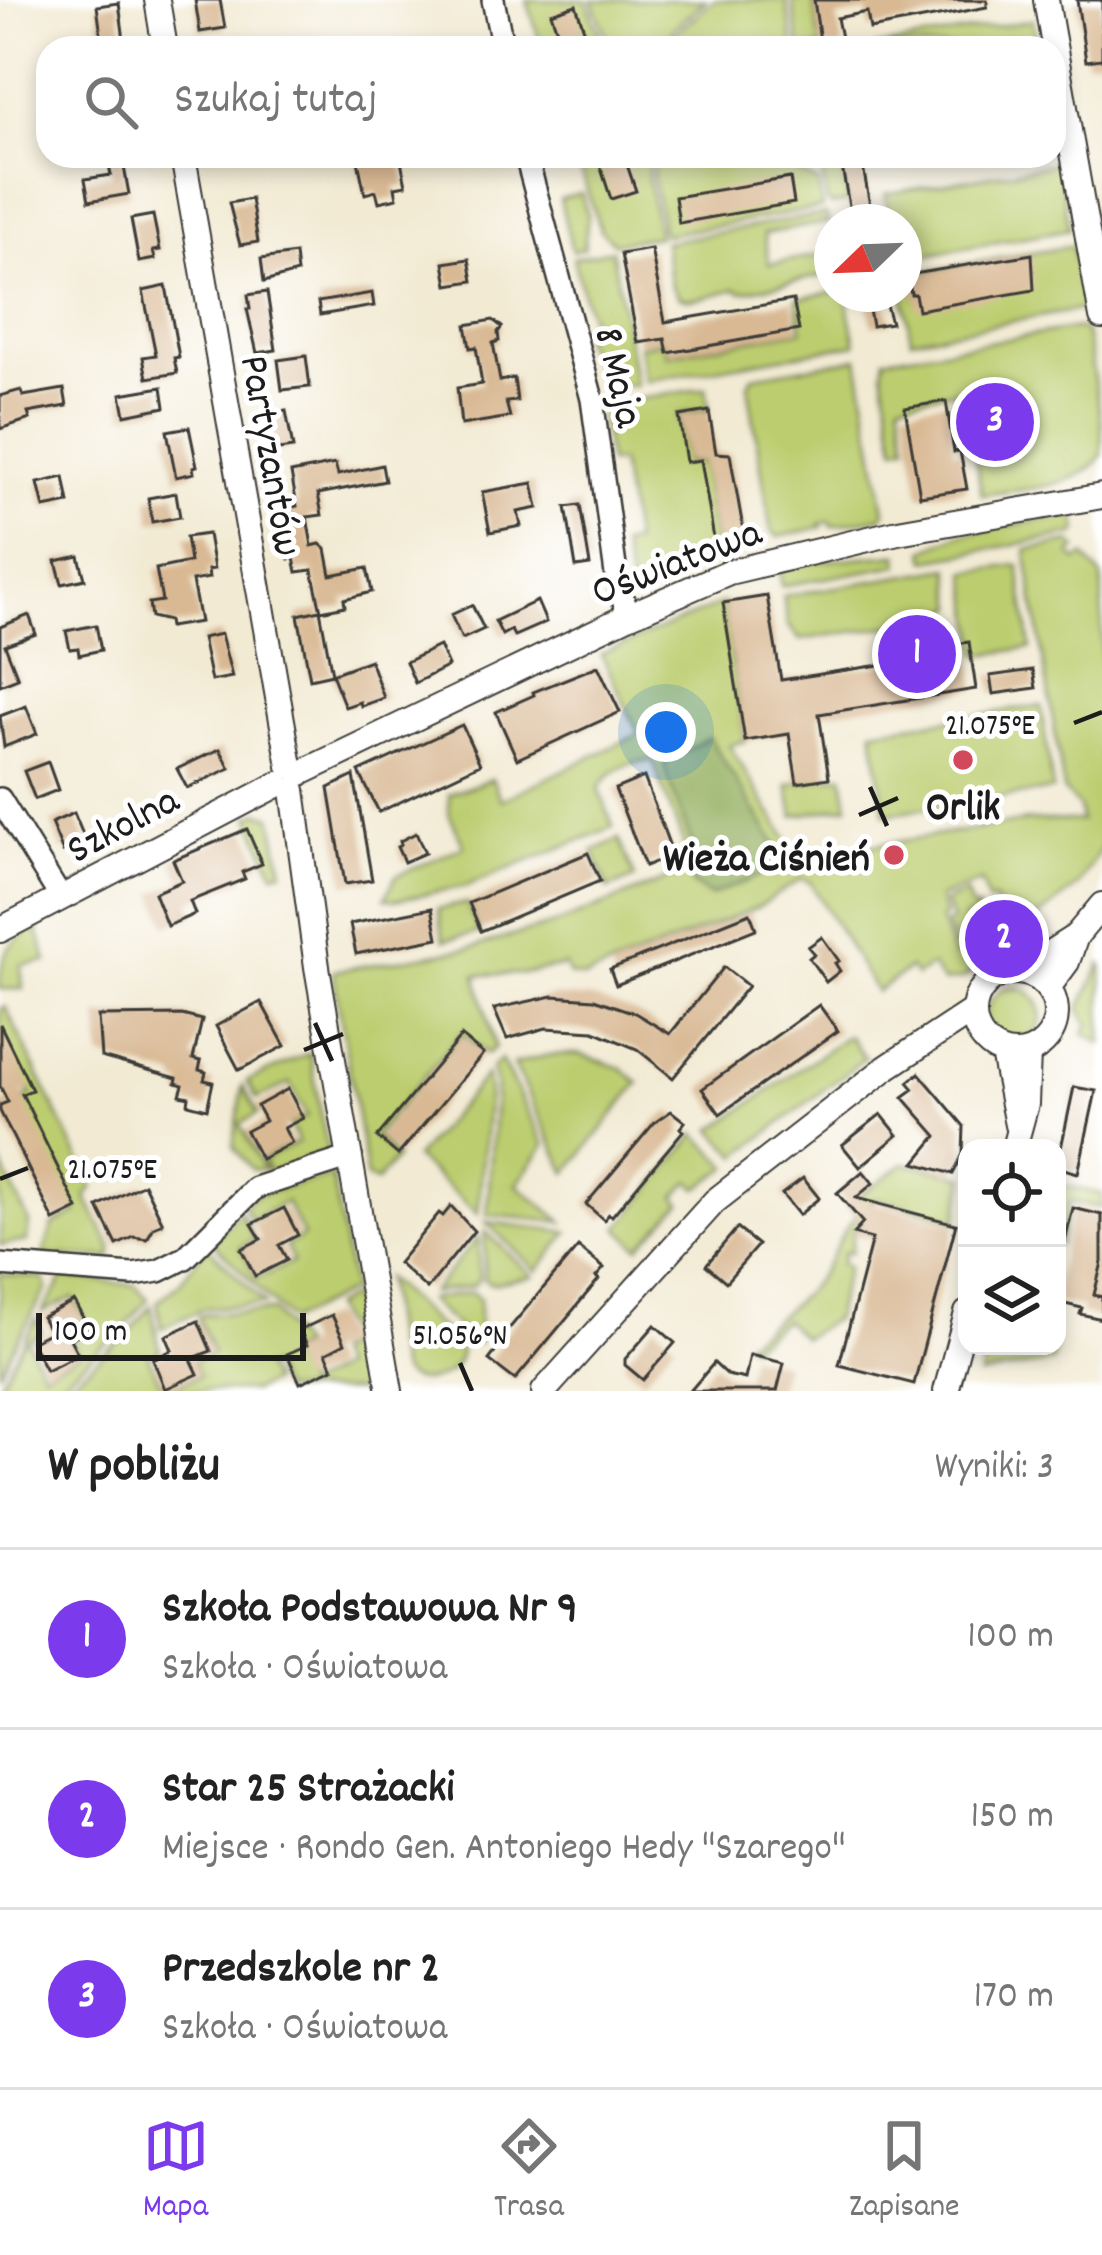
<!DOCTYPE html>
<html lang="pl">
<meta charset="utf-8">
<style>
body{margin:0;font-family:Dekko,sans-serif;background:#f2f2f2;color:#222}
.controls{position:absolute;right:36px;bottom:36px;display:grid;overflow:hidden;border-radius:24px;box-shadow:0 6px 18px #0003}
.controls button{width:108px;height:108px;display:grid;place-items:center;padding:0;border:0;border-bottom:3px solid #e0e0e0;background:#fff;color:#222;font:60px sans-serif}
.compass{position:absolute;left:814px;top:204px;width:108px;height:108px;border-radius:50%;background:#fff;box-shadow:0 6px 18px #0003;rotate:247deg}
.scale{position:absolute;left:36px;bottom:30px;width:270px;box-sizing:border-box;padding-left:12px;border:6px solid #1c1c1c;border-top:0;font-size:33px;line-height:42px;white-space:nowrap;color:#1c1c1c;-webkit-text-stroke:9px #fff;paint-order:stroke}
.you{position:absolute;left:666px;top:732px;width:42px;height:42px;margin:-30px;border:9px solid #fff;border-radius:50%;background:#1a73e8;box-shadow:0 0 0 18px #1a73e833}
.badge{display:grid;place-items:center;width:78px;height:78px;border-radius:50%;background:#7c3aed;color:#fff;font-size:39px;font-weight:700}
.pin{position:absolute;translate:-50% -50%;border:6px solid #fff;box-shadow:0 3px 12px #0006}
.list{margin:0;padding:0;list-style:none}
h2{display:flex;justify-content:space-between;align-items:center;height:156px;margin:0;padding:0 48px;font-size:51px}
h2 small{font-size:39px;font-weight:400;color:#767676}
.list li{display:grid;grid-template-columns:78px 1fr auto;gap:36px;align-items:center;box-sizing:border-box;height:180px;padding:0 48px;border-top:3px solid #e0e0e0}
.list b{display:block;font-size:45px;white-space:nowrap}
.list p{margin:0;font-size:39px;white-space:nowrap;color:#767676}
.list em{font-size:39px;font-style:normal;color:#767676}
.icon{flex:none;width:66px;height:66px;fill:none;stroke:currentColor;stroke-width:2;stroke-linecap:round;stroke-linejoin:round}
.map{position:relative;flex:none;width:1102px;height:1391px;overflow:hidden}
.search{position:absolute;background:#fff;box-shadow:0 6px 18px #0003;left:36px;right:36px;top:36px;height:132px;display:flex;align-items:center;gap:30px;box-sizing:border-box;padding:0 42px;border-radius:36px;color:#767676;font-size:45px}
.sheet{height:696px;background:#fff}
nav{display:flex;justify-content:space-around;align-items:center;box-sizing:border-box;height:168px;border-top:3px solid #e0e0e0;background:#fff;font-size:33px;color:#767676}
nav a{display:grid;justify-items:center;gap:6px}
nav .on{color:#7c3aed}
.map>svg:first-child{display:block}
</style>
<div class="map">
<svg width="1102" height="1391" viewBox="0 0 1102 1391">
<rect width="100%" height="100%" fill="#fff"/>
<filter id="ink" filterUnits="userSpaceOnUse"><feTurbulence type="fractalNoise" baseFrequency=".00833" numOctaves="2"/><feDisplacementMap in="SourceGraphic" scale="24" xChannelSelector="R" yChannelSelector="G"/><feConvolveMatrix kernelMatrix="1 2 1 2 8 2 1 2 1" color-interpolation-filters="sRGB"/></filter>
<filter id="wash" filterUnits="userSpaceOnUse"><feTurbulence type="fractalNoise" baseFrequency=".004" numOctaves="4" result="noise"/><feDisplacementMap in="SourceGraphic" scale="48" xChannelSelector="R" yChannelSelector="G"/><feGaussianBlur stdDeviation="2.7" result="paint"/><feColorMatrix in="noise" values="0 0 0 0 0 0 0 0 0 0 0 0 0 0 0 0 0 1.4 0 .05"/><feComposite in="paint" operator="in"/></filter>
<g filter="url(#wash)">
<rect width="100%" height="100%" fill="#f2ead3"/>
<g fill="#bccd6f" stroke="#6c7446" stroke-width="3">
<polygon points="527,0 586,0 606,48 542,48"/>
<polygon points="592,0 706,0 676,26 659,48 612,48"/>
<polygon points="714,0 786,0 794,48 665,48 680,29"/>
<polygon points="792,0 813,0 821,48 800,48"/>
<polygon points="1033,20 1038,48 873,48"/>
<polygon points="576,156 649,156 648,178 658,236 614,243 600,230"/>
<polygon points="654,156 782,164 818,183 822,208 663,235 653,178"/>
<polygon points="819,156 840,156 848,202 830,205 827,201"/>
<polygon points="1058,163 1069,229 904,259 904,222 890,222 885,194"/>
<polygon points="581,193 588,217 584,248 572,251 560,199"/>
<path d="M 826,214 L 829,222 L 764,234 L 769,264 L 820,255 L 827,275 L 741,292 L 737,289 C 718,292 696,304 679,297 L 671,286 L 664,242 Z"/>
<polygon points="1072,246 1083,309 911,339 903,294 904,275"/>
<path d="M 612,250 L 636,385 C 606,390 594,363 582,339 L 593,330 L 573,258 Z"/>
<polygon points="832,292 846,295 856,344 645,381 639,346 663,341 667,355 802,330 797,299"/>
<path d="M 1079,328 L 1086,333 L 1102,424 L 1102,456 C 1077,490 1021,489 982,495 L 963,389 L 900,401 L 907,445 L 896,447 L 883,371 L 885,358 Z"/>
<polygon points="858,358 885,511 881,517 832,526 830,521 820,524 822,527 778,537 771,530 748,385 753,376"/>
<polygon points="706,388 709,409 678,414 686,464 701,462 716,551 631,587 621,545 634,542 620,463 608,463 601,416 614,403"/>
<polygon points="1075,514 1078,531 1075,534 927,560 925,550 958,535"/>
<path d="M 1071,542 L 1077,548 L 1071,555 L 1077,561 L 1084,556 L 1102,577 L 1102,847 L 1078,886 L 1009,941 L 994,900 L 988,902 L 981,882 L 939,898 L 945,916 L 940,919 L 954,956 L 979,947 L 984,962 L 963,979 L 943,982 L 931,966 L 916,976 L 910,968 L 876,992 L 810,882 L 801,879 L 758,907 L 585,978 L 569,975 L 565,966 L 522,974 L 476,975 L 495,1047 L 487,1054 L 461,1033 L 374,1136 L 396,1158 L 376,1182 L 367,1178 L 333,971 L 470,948 L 562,922 L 678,875 L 685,867 L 683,843 L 653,761 C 630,760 612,768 599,788 L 613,827 L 466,886 L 394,900 L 385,898 L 396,876 L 464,846 L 449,814 L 449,794 L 492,779 L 501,800 L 639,734 L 601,654 L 723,603 L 745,741 L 729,745 L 798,857 L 1029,821 L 1081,821 L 1079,807 L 1064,791 L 1026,550 Z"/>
<polygon points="898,554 899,565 781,586 780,570 811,562"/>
<polygon points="1019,565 1031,648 979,655 967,572"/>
<polygon points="950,568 956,606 942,618 800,640 788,625 783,596"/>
<polygon points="1041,706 1053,790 885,814 873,730"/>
<polygon points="843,775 848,806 794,816 788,785"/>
<polygon points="260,812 272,816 283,871 274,873 253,824 250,816"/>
<polygon points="619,839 635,878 608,889 593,851"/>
<polygon points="966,893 972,909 977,908 979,913 964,919 970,934 963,937 965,943 955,947 946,924 952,921 945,902"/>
<polygon points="467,903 479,933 444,940 438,909"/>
<path d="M 37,928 L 47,961 L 21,965 L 23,989 L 0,989 C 0,956 6,942 37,928 Z"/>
<polygon points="1102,963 1102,1043 1084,1033 1090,1024 1079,1010"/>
<circle cx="1014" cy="1015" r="27"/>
<polygon points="5,1006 93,1187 86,1197 112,1248 111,1258 43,1255 53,1225 77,1213 22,1100 31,1095 0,1030 0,1009"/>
<polygon points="848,1035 865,1058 738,1156 713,1130"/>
<polygon points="310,1053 328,1152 269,1173 263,1160 298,1142 290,1126 307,1116 290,1083 257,1099 247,1081"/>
<polygon points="579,1054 622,1068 639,1083 567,1173 513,1064 549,1055"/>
<polygon points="501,1060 545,1145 517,1185 563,1222 487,1215 496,1086 491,1068"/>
<polygon points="486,1075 489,1089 478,1214 415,1158"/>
<polygon points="243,1086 258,1114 240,1124 264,1170 252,1170 233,1146"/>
<polygon points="696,1134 729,1167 698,1188 690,1181 676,1196 682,1203 639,1247 619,1228"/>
<polygon points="0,1161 29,1222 27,1241 0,1245"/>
<path d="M 904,1163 L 966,1177 L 957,1220 L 876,1198 L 871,1201 L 867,1215 L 853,1231 L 851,1253 L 844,1252 L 841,1264 L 847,1267 L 834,1319 L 803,1338 L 784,1320 L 750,1346 L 746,1341 C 775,1319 807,1297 826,1265 C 837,1247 841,1231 857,1215 L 847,1205 Z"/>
<polygon points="332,1176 352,1290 290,1321 212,1241 240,1212 254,1239 240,1247 256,1279 293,1262 286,1246 303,1236 286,1202 251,1220 244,1206 256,1195"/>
<polygon points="1057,1184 1102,1194 1101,1208 1069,1202 1059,1246"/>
<polygon points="486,1222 569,1232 537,1271"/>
<polygon points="485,1231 533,1276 491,1284 484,1279"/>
<polygon points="478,1237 479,1279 473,1286 431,1293"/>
<polygon points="207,1246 265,1304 206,1308 161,1328 157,1302 178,1285"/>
<polygon points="0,1274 43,1278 47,1288 0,1371"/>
<polygon points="64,1277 135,1285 148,1299 123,1329 50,1391 0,1391 0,1383 36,1319 42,1332 27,1341 43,1372 79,1354 72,1338 89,1329 73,1298 42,1312"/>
<path d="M 385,1278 L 460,1346 C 462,1377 420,1391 401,1373 C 392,1354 389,1301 385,1278 Z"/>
<polygon points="472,1292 479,1299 479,1340 476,1344 427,1300"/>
<polygon points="352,1296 368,1391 282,1391 269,1365 264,1368 271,1382 253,1391 166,1391 199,1376 193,1362 213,1353 198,1317 207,1314 273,1311 300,1346 287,1354 305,1387 340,1368 333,1353 351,1343 332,1307"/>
<polygon points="151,1306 160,1351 148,1357 164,1391 59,1391 128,1334"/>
<polygon points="988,1346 1055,1346 1053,1361 980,1376"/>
</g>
<polygon fill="#95b062" stroke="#58663f" stroke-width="3" points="709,737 788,864 710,896 692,884 696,856 663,764"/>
<g id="blocks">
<g fill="#d9b994">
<polygon points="195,0 220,0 225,28 200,32"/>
<polygon points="814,0 987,0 987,7 870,29 867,12 837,18 843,48 821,48"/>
<polygon points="1077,0 1102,0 1102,59 1086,61"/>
<polygon points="119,3 124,40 119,41 120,48 73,48 72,40 101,35 97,6"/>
<polygon points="576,5 590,48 563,48 551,13"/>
<polygon points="107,156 122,156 129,194 89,201 85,179 111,175"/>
<polygon points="369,156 400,156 406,185 395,187 397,198 379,202 376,191 365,194 358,161 369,159"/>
<polygon points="597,156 624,156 636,191 611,199"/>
<polygon points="840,156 861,156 873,222 852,222"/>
<polygon points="790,178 794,203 679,223 675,197"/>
<polygon points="251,199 258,242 240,245 229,203"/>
<polygon points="153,215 160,250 153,251 155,259 139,262 131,219"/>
<polygon points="651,249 665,322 793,300 799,330 668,353 665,339 638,343 621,254"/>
<polygon points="295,254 297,273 264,282 261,259"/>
<polygon points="1032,254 1034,290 918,310 915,294 911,294 908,275"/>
<polygon points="469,259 473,281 448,285 444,263"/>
<polygon points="166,286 179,357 174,358 177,373 147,378 143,357 156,355 143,291"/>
<polygon points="267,292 276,350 257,353 247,309 250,309 248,295"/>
<polygon points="372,293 374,306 320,315 318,302"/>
<polygon points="866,294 883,294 891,323 872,326"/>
<polygon points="493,320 502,327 498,332 499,341 493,343 500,381 514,378 517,401 506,402 510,417 461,425 457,388 482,384 476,347 470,348 466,325"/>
<polygon points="306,356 310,387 282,390 278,360"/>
<polygon points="162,387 165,407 125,415 121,394"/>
<polygon points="64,389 67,406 28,413 30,419 0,429 0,396 21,390 23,396"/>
<polygon points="946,401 954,452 960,451 967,489 920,496 905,408"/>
<polygon points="286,411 293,448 271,451 264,414"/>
<polygon points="709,411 716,453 730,454 746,545 716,551 701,460 686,462 679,416"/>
<polygon points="189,427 197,466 193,467 194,473 176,477 167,431"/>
<polygon points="335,464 338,475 382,465 385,481 318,494 322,515 307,517 312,546 320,544 326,549 331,575 367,568 372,592 344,599 345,606 321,611 312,570 297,572 294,558 289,559 283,509 297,506 291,473"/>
<polygon points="64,477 69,503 44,508 38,483"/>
<polygon points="533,483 538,508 518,512 521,526 490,532 482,492"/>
<polygon points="176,493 180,517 152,522 148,498"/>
<polygon points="580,505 590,565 576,567 566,507"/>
<polygon points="208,534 214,569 208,570 209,578 192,581 200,622 169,627 168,621 151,617 149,603 162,601 156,569 190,562 186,537"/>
<polygon points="79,556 85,579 62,584 56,561"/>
<polygon points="767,596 781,680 919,659 917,650 969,642 976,689 819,714 829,778 797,783 789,734 745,741 723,603"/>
<polygon points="537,601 546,622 514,636 511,630 502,635 495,621"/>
<polygon points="472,605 484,629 462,639 451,615"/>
<polygon points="320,610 332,674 310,679 298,615"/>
<polygon points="29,615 36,634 5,645 18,678 0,685 0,627"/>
<polygon points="96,625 101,650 79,655 78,648 70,649 66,631"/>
<polygon points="221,634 232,677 211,681 202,638"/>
<polygon points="439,646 448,666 415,683 406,662"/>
<polygon points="370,660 384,698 361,706 360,702 345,707 332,674"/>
<polygon points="598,666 620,712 517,759 496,712 534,695 533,692"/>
<polygon points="1033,670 1036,688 993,694 990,676"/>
<polygon points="26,706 37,734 4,747 0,716"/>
<polygon points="462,725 480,764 379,812 359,772"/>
<polygon points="220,749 230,768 187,788 177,769"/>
<polygon points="48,762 58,790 35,799 24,771"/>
<polygon points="354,776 372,880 345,884 329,788"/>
<polygon points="644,777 673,855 645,866 615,789"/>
<polygon points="74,813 86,842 63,852 51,823"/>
<polygon points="247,829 262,864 242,872 245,879 190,901 195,914 167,926 154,893 182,881 173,860"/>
<polygon points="416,833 425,853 404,862 397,847 401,845 400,841"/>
<polygon points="588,853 600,881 481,931 469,903"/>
<polygon points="432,908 438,938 356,954 350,924"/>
<polygon points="750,913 756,929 616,985 610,969"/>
<polygon points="822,937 839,961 835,963 840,971 826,982 809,958 814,954 808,947"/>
<polygon points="724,967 748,986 673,1078 637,1049 594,1031 546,1028 507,1039 494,1009 553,996 594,999 635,1013 670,1034"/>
<polygon points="261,1002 285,1046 239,1070 216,1026"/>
<polygon points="819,1005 838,1031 720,1114 702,1089"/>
<polygon points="182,1015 202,1020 193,1059 201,1061 199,1070 206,1072 204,1080 213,1082 207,1109 188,1104 189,1097 180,1095 183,1085 176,1083 177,1078 101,1057 98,1016"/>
<polygon points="0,1024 32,1090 22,1094 78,1209 54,1221 0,1111 0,1105 8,1102 0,1086"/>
<polygon points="461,1036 483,1054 398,1155 377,1137"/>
<polygon points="919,1073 964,1126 963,1154 953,1174 915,1163 937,1136 903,1097 914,1089 908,1082"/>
<polygon points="1074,1087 1096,1091 1078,1173 1057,1167"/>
<polygon points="288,1089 303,1118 284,1128 292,1143 261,1159 246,1131 265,1121 257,1106"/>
<polygon points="671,1111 685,1122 680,1128 683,1131 612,1216 609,1214 604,1220 586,1204 654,1123"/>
<polygon points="881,1114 898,1135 860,1167 842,1145"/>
<polygon points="863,1171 873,1183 856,1198 956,1224 914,1384 839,1365 872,1239 853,1234 863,1223 837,1193"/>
<polygon points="803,1178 819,1198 799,1215 782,1194"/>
<polygon points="144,1184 163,1223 154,1227 147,1239 134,1237 117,1245 98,1207"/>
<polygon points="451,1206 474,1231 427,1289 398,1263 439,1213 443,1216"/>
<polygon points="284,1208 298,1235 279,1245 287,1260 255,1276 241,1249 261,1239 252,1224"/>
<polygon points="1073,1208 1102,1215 1102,1262 1094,1295 1102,1297 1102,1319 1080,1314 1082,1308 1057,1302 1057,1275"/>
<polygon points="737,1228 758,1245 726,1282 706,1265"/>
<polygon points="578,1247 604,1268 596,1277 599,1279 515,1380 489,1360 500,1346 497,1343"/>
<polygon points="74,1301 89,1329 70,1339 78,1354 46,1370 31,1342 50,1332 42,1317"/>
<polygon points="332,1315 345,1343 326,1353 333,1368 300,1383 287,1354 307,1345 300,1330"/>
<polygon points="198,1321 211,1351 191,1359 198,1374 165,1389 153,1359 172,1350 166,1336"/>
<polygon points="655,1325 675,1343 643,1380 625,1365 625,1359"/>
<polygon points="750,1355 784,1363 777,1391 690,1391 714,1363 727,1375 745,1379"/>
</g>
</g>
</g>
<g filter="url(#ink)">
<use href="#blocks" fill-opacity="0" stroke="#3c3b37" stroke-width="3"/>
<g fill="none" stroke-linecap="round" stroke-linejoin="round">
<defs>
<g id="minor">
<polyline points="493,0 503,48"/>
<polyline points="526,156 592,399 616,574 628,616"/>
<polyline points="0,799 61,898"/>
<polyline points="0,1265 133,1275 159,1271 185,1258 255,1188 351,1157"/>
</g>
<g id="tertiary">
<polyline points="157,0 165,48"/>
<polyline points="1046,0 1102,317"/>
<polyline points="183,156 290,766"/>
<polyline points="301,773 628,616 729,572 898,532 1102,496"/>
<polyline points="293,790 317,967 390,1391"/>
<polyline points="0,930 279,784"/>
<circle cx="1015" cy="1013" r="41"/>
<polyline points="1029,974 1054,950 1076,936 1102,905"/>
<polyline points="1048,988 1067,962 1076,936"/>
<polyline points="1003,1053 1017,1125"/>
<polyline points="1014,1148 1026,1104 1028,1053"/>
<polyline points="544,1391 715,1201 886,1068 974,1010"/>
<polyline points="946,1391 967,1313"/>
</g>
</defs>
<use href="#minor" stroke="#3c3b37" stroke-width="26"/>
<use href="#tertiary" stroke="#3c3b37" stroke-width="28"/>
<use href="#minor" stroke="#fff" stroke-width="21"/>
<use href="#tertiary" stroke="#fff" stroke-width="24"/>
</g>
</g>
<path fill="none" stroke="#1c1c1c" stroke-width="4.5" d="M 1074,723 L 1102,712M 870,787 L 887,826M 859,815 L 898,798M 315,1023 L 332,1061M 304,1050 L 343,1034M 0,1179 L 28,1168M 460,1363 L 472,1391"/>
<g fill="#d1495b" stroke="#fff" stroke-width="4.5">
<circle cx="963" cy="760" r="12"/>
<circle cx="894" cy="855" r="12"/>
</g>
<g text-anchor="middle" stroke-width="10" stroke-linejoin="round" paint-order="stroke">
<g font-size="42" fill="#1c1c1c" stroke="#fff">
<text transform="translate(622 376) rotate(77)" y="15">8 Maja</text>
<text transform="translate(274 455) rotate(80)" y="15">Partyzantów</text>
<text transform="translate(675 559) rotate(-21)" y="15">Oświatowa</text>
<text transform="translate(121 822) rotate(-28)" y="15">Szkolna</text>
</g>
<g font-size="42" font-weight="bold" fill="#1c1c1c" stroke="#fff">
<text x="963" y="819">Orlik</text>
<text x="870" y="870" text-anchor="end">Wieża Ciśnień</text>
</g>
</g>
<g font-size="30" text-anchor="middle" fill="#1c1c1c" stroke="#fff" stroke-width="10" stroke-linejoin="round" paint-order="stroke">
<text x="990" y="734">21.075°E</text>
<text x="112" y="1178">21.075°E</text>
<text x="460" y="1344">51.056°N</text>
</g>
</svg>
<div class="controls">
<button><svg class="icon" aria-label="locate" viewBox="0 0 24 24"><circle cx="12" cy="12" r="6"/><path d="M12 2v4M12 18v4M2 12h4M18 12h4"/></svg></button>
<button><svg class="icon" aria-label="layers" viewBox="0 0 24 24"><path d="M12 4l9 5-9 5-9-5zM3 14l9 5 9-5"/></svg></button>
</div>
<svg class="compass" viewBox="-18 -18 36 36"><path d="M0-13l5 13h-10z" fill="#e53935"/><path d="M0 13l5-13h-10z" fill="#767676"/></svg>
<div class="scale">100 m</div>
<div class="you"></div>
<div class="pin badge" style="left:917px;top:654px">1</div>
<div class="pin badge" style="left:1004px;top:939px">2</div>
<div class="pin badge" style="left:995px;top:422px">3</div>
<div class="search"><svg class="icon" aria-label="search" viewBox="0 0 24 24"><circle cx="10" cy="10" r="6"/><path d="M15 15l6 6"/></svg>Szukaj tutaj</div>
</div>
<section class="sheet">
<h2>W pobliżu<small>Wyniki: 3</small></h2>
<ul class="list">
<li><span class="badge">1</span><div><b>Szkoła Podstawowa Nr 9</b><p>Szkoła · Oświatowa</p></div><em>100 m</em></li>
<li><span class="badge">2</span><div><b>Star 25 Strażacki</b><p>Miejsce · Rondo Gen. Antoniego Hedy &quot;Szarego&quot;</p></div><em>150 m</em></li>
<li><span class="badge">3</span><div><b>Przedszkole nr 2</b><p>Szkoła · Oświatowa</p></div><em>170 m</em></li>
</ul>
</section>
<nav>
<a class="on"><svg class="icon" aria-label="map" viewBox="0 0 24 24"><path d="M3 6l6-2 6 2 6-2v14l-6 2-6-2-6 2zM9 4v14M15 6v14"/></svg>Mapa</a>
<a><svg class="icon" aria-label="directions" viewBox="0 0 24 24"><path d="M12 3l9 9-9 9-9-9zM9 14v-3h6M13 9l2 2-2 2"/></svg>Trasa</a>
<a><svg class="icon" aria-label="saved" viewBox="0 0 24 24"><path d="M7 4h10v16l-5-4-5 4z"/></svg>Zapisane</a>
</nav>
